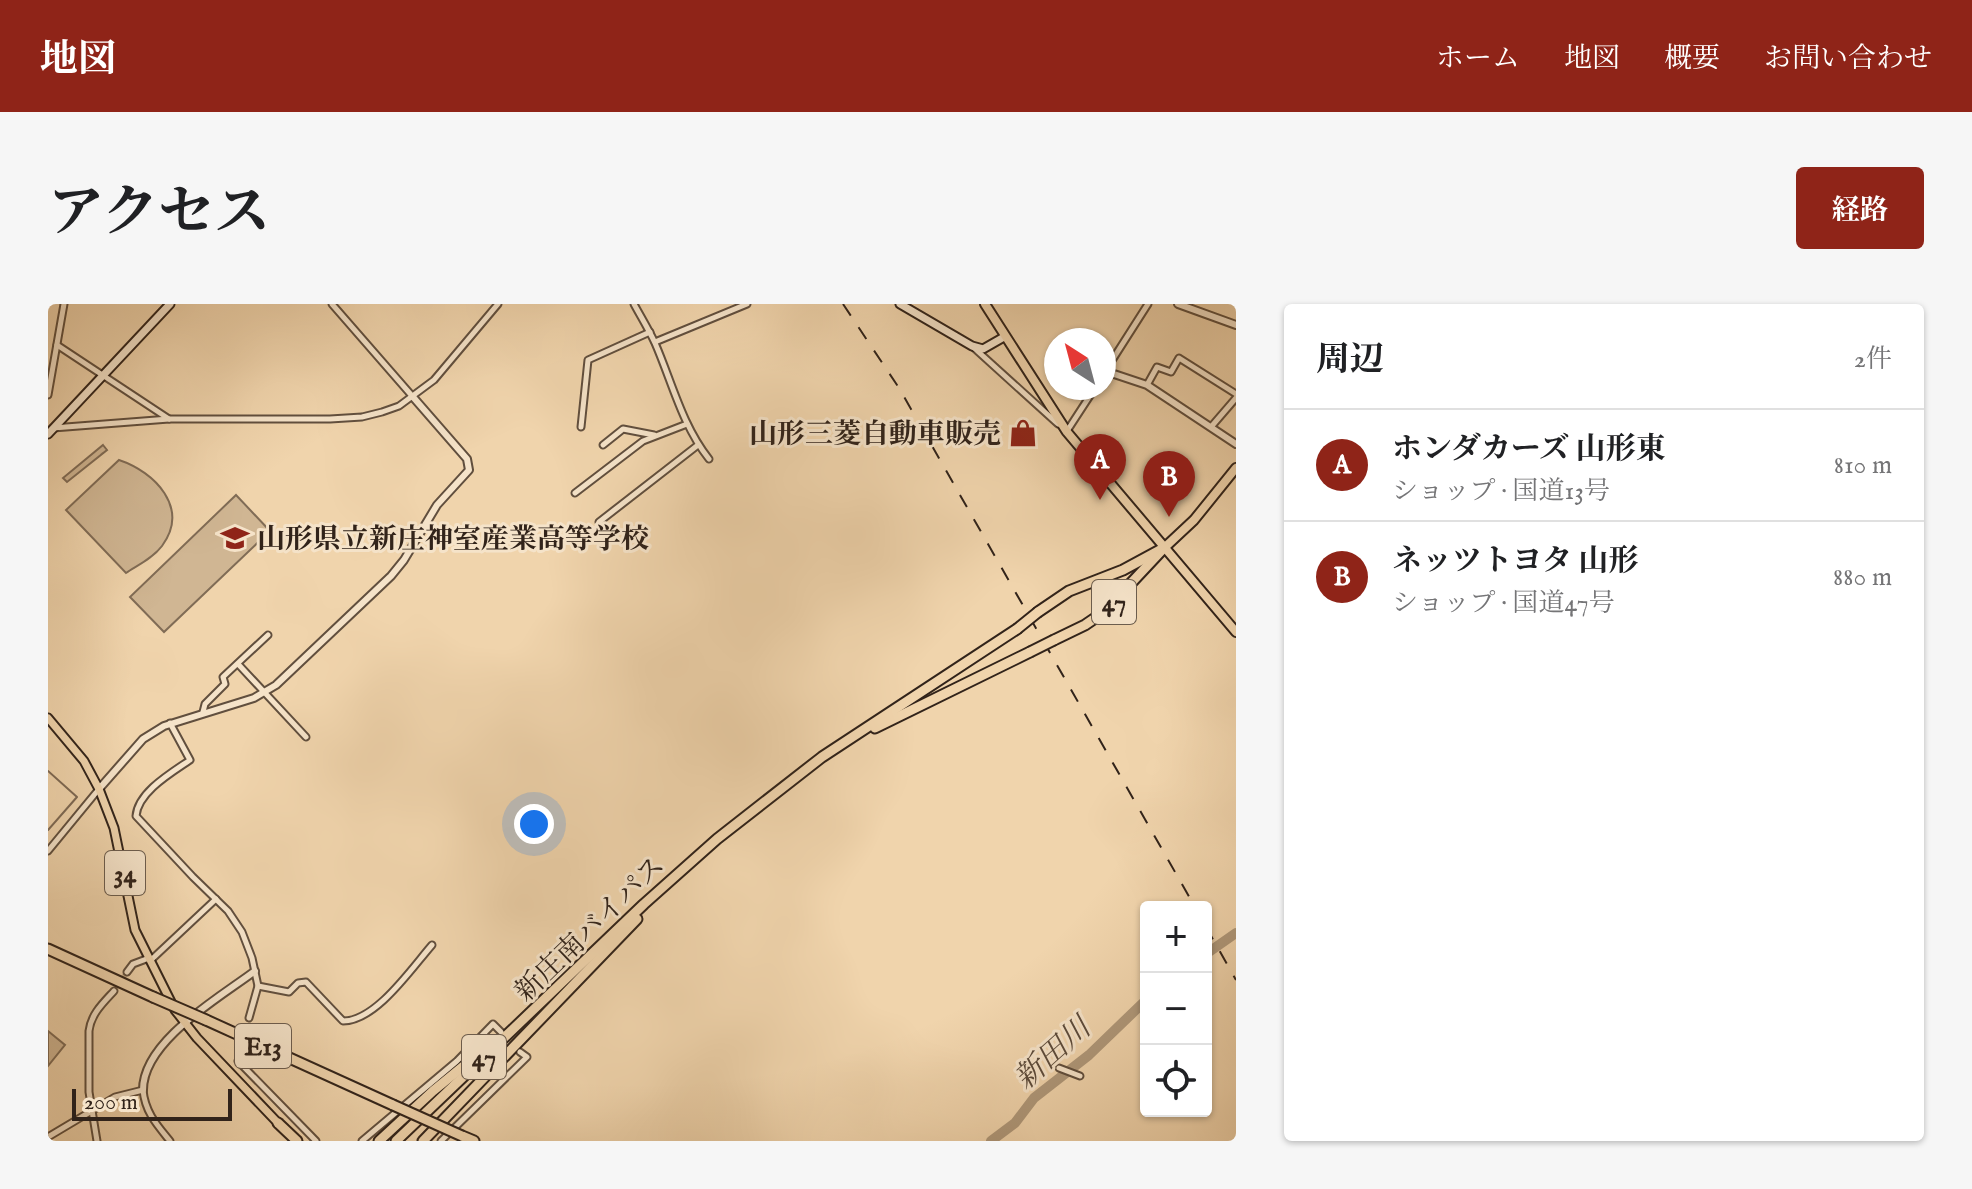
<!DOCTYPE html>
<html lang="ja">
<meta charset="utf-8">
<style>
body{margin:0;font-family:"IM FELL English","Noto Serif JP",serif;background:#f6f6f6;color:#202124}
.controls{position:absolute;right:24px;bottom:24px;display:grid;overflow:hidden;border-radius:8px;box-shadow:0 2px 6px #0004}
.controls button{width:72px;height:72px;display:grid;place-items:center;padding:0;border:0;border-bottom:2px solid #e0e0e0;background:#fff;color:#202124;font:40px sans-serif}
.compass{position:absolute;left:996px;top:24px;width:72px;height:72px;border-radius:50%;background:#fff;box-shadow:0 2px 6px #0004;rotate:324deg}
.scale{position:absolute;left:24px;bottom:20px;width:160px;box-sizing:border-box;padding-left:8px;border:4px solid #31231a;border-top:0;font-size:22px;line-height:28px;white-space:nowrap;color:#31231a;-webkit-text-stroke:6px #f5e3c9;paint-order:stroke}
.you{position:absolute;left:486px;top:520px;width:28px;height:28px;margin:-20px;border:6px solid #fff;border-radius:50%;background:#1a73e8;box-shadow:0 0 0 12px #1a73e833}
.badge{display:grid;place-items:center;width:52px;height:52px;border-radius:50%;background:#8f2418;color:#fff;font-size:26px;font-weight:700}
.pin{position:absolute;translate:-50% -66px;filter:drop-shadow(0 2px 4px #0008)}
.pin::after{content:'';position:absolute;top:42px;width:28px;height:24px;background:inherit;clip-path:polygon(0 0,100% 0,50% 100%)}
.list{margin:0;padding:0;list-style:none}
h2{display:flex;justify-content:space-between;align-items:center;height:104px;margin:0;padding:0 32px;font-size:34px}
h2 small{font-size:26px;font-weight:400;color:#757577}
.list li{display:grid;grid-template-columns:52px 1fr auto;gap:24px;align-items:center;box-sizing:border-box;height:112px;padding:0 32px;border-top:2px solid #e0e0e0}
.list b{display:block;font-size:30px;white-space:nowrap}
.list p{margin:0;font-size:26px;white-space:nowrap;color:#757577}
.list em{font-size:26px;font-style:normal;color:#757577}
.icon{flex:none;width:44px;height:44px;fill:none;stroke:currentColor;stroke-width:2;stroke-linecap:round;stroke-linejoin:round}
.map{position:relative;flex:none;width:1188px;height:837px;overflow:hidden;border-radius:8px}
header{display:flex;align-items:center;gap:48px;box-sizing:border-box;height:112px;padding:0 40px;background:#8f2418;color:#fff}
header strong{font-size:38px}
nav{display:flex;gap:44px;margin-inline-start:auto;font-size:28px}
.intro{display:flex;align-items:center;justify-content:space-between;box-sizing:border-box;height:192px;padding:0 48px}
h1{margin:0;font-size:56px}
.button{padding:20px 36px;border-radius:8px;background:#8f2418;color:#fff;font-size:28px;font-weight:700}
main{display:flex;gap:48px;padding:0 48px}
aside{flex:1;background:#fff;border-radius:8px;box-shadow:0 2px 6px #0004}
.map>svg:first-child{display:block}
</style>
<header>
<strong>地図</strong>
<nav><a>ホーム</a><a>地図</a><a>概要</a><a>お問い合わせ</a></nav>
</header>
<div class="intro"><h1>アクセス</h1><a class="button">経路</a></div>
<main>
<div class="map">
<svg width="1188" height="837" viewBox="0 0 1188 837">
<defs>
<pattern id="cemetery-stones" width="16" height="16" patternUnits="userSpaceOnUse" patternTransform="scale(2)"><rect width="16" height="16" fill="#d0b693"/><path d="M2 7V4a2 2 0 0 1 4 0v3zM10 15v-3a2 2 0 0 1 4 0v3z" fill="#b39c7e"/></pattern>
</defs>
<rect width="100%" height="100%" fill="#f0d4ac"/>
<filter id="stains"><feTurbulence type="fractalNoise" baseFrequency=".0025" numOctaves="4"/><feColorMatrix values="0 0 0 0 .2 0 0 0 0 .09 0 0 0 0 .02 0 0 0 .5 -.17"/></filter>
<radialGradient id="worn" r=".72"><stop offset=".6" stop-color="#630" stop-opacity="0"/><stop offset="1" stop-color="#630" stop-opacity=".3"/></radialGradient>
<g fill="#d0b693" stroke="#806c56" stroke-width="2">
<path d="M 71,156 C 107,168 142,204 114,242 C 105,254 90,261 78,269 L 18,206 Z"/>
<polygon points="188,191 222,227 116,328 82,293"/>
<polygon points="0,727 17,741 0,762"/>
</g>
<polygon fill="url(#cemetery-stones)" stroke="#806c56" stroke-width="2" points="55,141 59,146 19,178 15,174"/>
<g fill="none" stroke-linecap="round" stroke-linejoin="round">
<polyline stroke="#7d6954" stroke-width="2" points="0,467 29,493 0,526"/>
<g stroke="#af987a" stroke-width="10">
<polyline points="1158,650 1188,629"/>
<polyline points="943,837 967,819 986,794 1041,751 1098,696"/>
</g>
<g stroke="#cab18f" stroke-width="5" stroke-dasharray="5 2.5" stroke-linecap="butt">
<polyline points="66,687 79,668"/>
<polyline points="193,747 201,714"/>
</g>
<defs>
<g id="minor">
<polyline points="284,0 365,93"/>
<path d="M 586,0 C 593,13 601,26 607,39 C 624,78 634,121 661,155"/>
<polyline points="607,38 699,0"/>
<polyline points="9,41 121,115"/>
<polyline points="925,43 1010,120"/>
<polyline points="1056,69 1100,0"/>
<polyline points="1099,81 1109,63 1123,68 1131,54 1188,90"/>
<polyline points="0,91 16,0"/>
<polyline points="533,123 540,56 602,28"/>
<polyline points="1163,123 1188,94"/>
<polyline points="5,124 121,115 282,115 314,113 334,108 351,102 386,76 450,0"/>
<polyline points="1019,127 1047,84"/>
<polyline points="555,141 575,125 606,131"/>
<polyline points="527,189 595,137 639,120"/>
<polyline points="551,218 650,141"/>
<polyline points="190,360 258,433"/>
<polyline points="155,408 157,400 177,380 175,373 220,331"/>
<path d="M 122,419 L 142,456 C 123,469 90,488 88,512 L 145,573 L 180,607 L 194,628 L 204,654 L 210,682 L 201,714"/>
<polyline points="0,547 51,485"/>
<polyline points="103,656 168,595"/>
<polyline points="79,668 85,660 101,654"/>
<path d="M 210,682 L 241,688 L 250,679 L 258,678 L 295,717 C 328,717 363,665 384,641"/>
<polyline points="193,747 190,757 268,837"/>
<polyline points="1011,764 1032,772"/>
<path d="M 0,833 L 67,793 L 95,786 C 97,808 109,821 122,837"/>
<path d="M 49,837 L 41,788 L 41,727 C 43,710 55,699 66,687"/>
<polyline points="314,837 409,757 445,720 453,728"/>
<polyline points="393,837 479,753 472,748"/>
</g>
<g id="tertiary">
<polyline points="1130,0 1188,21"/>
<polyline points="1057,67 1099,81 1188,140"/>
<polyline points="51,485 95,435 116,422 206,394 228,381 343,272 356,256 389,201 421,166 419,155 365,93"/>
<path d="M 95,786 C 95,737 171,694 207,667"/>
</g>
<g id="secondary">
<polyline points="852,0 924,42 935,45 956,33"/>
<polyline points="0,130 122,0"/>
</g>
<polyline id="primary" points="0,414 36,457 51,485 66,524 87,626 127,706 149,734 230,819"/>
<g id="trunk">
<polyline points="937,0 1019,128 1188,328"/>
<polyline points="1115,245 1146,216 1188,164"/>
</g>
<g id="motorway">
<polyline points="990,308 1021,287 1075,266 1112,246"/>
<polyline points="1006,336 1037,321 1056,308 1115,245"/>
<polyline points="827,424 982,348"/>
<polyline points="0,645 105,693"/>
<polyline points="158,716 345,801"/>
<polyline points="230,819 249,837"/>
<polyline points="414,832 426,837"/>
<polyline points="331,837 385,787 446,737"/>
<polyline points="348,837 596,600 669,535 774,453 969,325"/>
<polyline points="375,837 589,615"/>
</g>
</defs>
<use href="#minor" stroke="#614f3e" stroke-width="9"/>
<use href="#tertiary" stroke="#614f3e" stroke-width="10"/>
<use href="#secondary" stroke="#31231a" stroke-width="11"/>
<use href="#primary" stroke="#31231a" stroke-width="11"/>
<use href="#trunk" stroke="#31231a" stroke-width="12"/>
<use href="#motorway" stroke="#31231a" stroke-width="13"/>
<use href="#minor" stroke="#f5e3c9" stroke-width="5"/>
<use href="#tertiary" stroke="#f5e3c9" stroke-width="6"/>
<use href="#secondary" stroke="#f5e3c9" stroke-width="7"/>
<use href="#primary" stroke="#f0d4ac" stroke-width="7"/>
<use href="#trunk" stroke="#f0d4ac" stroke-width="8"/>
<use href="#motorway" stroke="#f0d4ac" stroke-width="9"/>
<g stroke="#31231a" stroke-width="2" stroke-dasharray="14 14" stroke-linecap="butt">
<polyline points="795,0 851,84 1147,603"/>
<polyline points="1158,623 1188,676"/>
</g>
<defs>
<g id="motorway-bridge">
<polyline points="969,325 990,308"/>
<polyline points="982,348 1006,336"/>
<polyline points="105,693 158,716"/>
<polyline points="345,801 414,832"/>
</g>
</defs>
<use href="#motorway-bridge" stroke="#31231a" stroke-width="13" stroke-linecap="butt"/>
<use href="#motorway-bridge" stroke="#f0d4ac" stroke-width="9"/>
</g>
<defs>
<symbol id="shop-bare" viewBox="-9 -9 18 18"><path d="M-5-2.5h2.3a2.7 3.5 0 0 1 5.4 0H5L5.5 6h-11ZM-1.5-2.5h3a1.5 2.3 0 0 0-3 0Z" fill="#8f2418" stroke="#f5e3c9" stroke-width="2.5" paint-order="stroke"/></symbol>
<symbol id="school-bare" viewBox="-9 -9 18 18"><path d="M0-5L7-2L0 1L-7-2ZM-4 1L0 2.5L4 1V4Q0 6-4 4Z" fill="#8f2418" stroke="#f5e3c9" stroke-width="2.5" paint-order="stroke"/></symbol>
</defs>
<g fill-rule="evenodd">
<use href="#shop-bare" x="955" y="109" width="40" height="40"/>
<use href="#school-bare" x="167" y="214" width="40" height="40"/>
</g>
<g text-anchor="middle" stroke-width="6" stroke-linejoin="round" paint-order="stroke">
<g fill="#f5e3c9" stroke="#6c5d4e" stroke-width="2">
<rect x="1044" y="276" width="44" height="44" rx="6"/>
<rect x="57" y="547" width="40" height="44" rx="6"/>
<rect x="187" y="720" width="56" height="44" rx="6"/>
<rect x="414" y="731" width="44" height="44" rx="6"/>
</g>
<g font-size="26" font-weight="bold" fill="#31231a">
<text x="1066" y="307">47</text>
<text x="77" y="578">34</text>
<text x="215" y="751">E13</text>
<text x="436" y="762">47</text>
</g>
<g font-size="28" font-weight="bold" fill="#31231a" stroke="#f5e3c9" text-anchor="end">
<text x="953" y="139">山形三菱自動車販売</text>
<text x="209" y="244" text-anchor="start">山形県立新庄神室産業高等学校</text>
</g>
<g font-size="28" fill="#31231a" stroke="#f5e3c9">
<text transform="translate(541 624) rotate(-44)" y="10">新庄南バイパス</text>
</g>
<g font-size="30" font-style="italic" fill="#5d4c3c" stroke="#f5e3c9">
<text transform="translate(1004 749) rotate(-42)" y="10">新田川</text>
</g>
</g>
<rect width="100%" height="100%" filter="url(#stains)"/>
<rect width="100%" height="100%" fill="url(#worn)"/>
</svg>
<div class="controls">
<button>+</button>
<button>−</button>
<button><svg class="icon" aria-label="locate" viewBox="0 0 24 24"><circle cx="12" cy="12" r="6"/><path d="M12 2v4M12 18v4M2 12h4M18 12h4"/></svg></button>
</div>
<svg class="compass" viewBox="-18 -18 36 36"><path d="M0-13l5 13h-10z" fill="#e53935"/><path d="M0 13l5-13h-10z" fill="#757577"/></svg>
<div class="scale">200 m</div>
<div class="you"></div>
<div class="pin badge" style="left:1052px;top:196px">A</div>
<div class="pin badge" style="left:1121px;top:213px">B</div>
</div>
<aside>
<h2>周辺<small>2件</small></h2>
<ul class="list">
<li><span class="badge">A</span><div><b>ホンダカーズ 山形東</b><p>ショップ · 国道13号</p></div><em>810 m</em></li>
<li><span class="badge">B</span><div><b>ネッツトヨタ 山形</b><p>ショップ · 国道47号</p></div><em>880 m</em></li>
</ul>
</aside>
</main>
